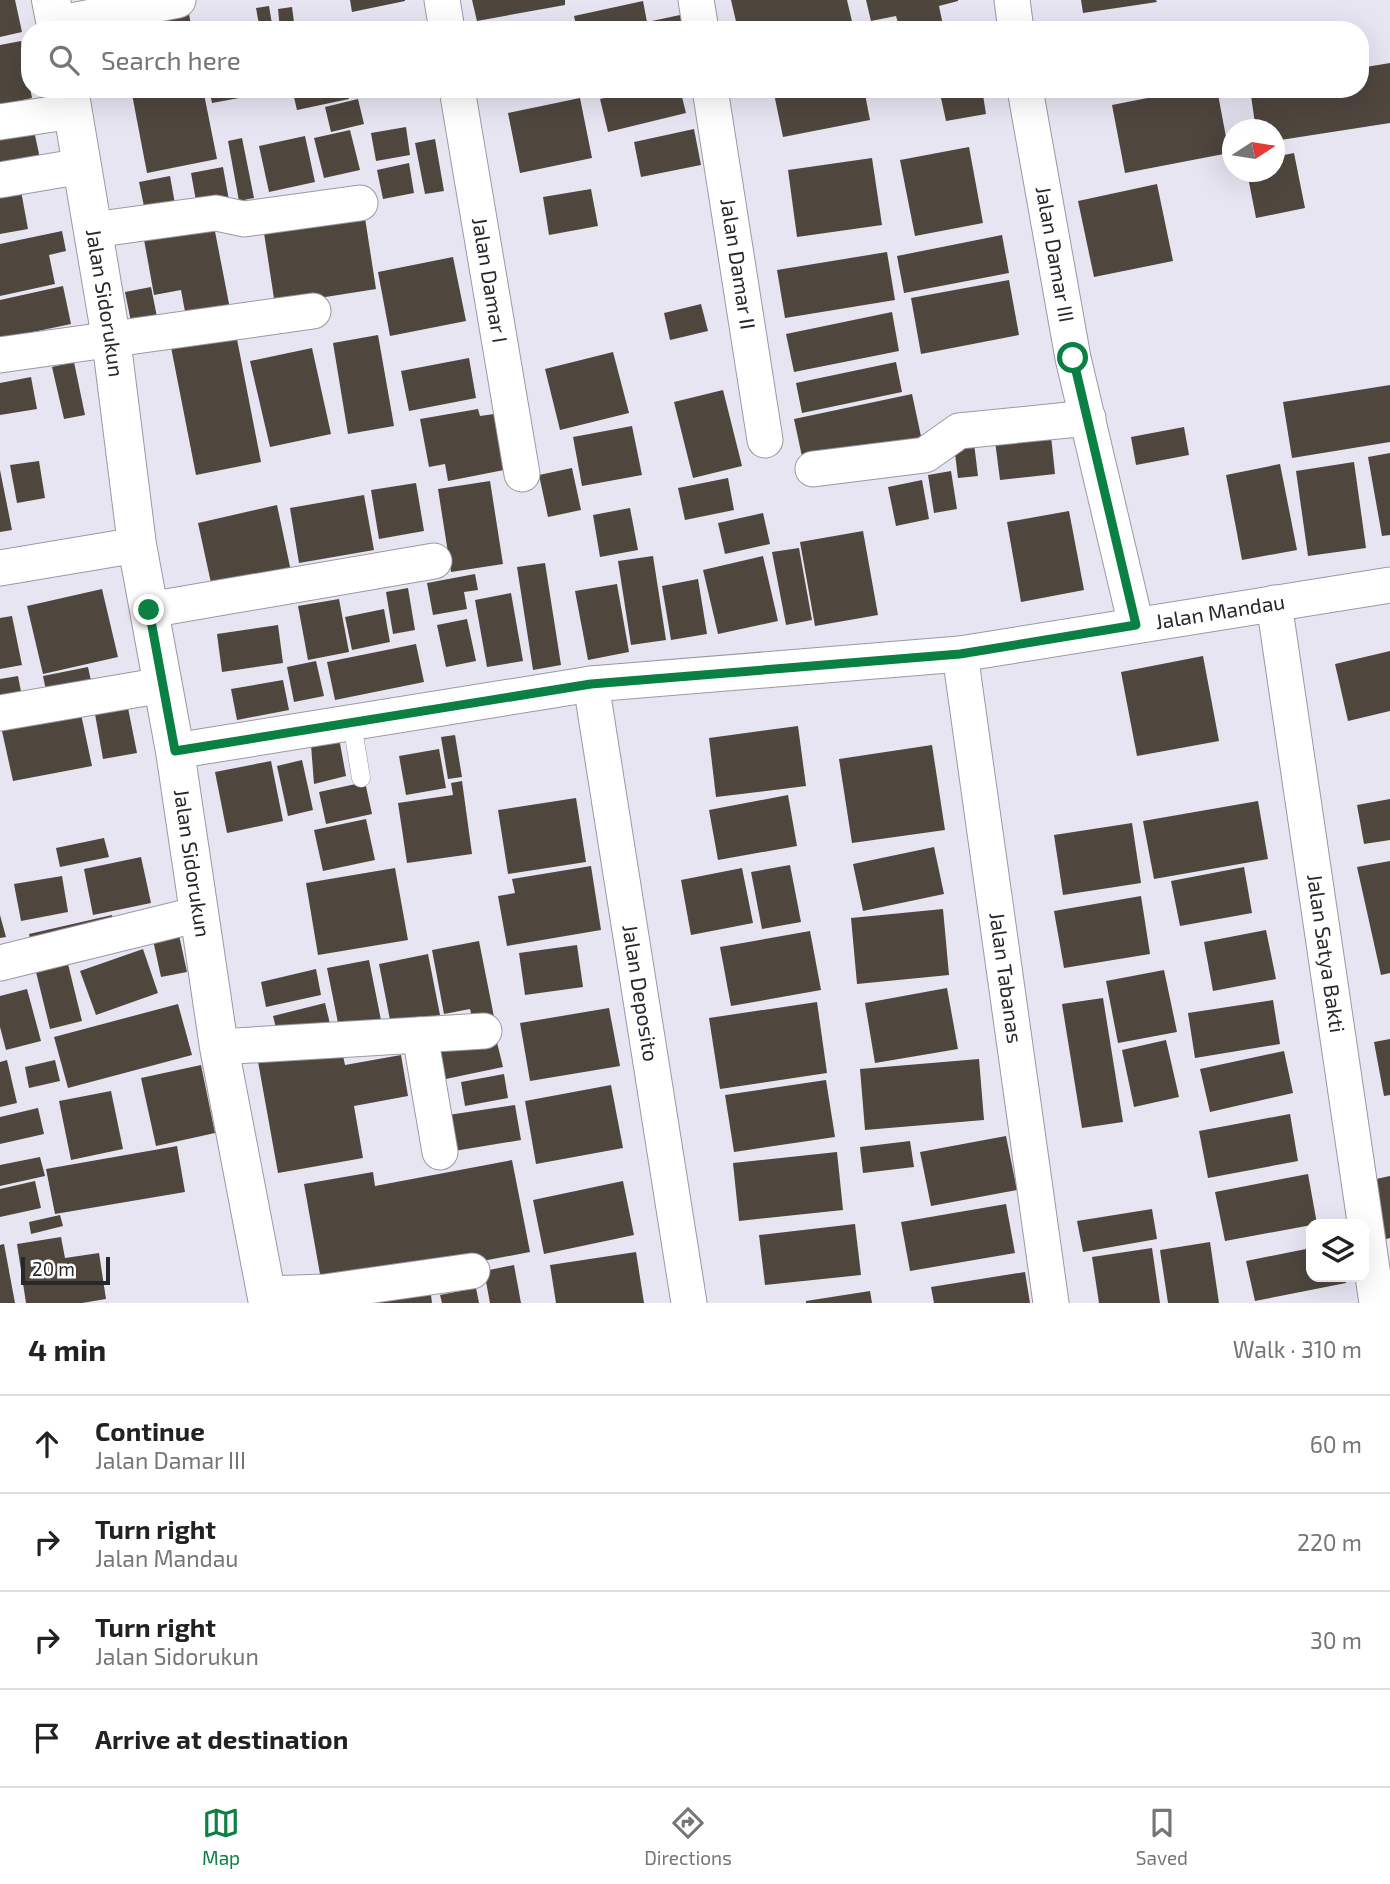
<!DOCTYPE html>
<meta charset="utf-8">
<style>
body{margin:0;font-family:"Exo 2",sans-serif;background:#f2f2f2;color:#222}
.controls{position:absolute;right:21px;bottom:21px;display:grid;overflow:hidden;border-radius:14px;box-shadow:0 7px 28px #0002}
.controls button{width:63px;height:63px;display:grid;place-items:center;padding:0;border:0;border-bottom:2px solid #e0e0e0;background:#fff;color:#222;font:35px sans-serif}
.compass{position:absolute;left:1222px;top:119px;width:63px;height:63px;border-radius:50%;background:#fff;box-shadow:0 7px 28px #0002;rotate:78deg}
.scale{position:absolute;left:21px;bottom:18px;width:89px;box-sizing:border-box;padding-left:7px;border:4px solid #28272c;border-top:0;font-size:19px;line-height:24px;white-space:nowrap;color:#28272c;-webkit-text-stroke:5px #fff;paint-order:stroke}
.stop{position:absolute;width:21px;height:21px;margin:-16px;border:5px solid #0b8043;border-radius:50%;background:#fff}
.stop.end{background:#0b8043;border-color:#fff;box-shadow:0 2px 7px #0008}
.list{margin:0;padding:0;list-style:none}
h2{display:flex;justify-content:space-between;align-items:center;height:91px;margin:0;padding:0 28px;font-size:30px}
h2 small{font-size:23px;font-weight:400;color:#767676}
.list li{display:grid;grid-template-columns:46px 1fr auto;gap:21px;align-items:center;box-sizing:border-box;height:98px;padding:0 28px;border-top:2px solid #e0e0e0}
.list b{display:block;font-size:26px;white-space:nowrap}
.list p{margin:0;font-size:23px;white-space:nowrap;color:#767676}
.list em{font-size:23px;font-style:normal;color:#767676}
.icon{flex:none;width:38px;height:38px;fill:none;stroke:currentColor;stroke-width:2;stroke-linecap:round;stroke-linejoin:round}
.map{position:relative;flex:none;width:1390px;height:1303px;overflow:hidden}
.search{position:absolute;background:#fff;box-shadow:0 7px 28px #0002;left:21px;right:21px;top:21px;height:77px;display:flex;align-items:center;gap:18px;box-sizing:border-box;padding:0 24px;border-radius:28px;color:#767676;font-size:26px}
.sheet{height:483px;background:#fff}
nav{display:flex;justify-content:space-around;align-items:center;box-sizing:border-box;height:98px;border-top:2px solid #e0e0e0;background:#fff;font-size:19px;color:#767676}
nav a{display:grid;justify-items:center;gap:4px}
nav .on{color:#0b8043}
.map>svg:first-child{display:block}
</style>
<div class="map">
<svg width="1390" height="1303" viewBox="0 0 1390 1303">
<rect width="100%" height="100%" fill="#e8e5f3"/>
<g fill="#4f463e">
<polygon points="0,0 15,0 22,32 0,37"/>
<polygon points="350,0 405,0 405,1 352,12"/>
<polygon points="472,0 565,0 565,5 477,21"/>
<polygon points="731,0 847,0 854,30 738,30"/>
<polygon points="866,0 958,0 958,1 939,6 944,30 900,30 896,16 871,21"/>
<polygon points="1081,0 1156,0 1157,2 1083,13"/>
<polygon points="643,1 647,22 680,15 683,30 577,30 574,16"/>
<polygon points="269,6 273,30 260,30 256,8"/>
<polygon points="292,7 295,30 280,30 278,9"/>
<polygon points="189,14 192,30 119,30 119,27"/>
<polygon points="21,41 32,98 0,105 0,45"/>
<polygon points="1390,63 1390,123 1274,141 1274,130 1256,130 1250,89 1360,89 1360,68"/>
<polygon points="131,89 203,89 217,159 147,173"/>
<polygon points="209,89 248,89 250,96 212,103"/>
<polygon points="292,89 347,89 349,99 297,110"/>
<polygon points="640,89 680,89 686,113 608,132 600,99"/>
<polygon points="773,89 864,89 870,120 783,137"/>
<polygon points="939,89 982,89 986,114 946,121"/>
<polygon points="1193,89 1217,89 1229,153 1125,173 1112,105"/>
<polygon points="580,98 592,158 520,173 508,113"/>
<polygon points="358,99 364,124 331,132 325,107"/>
<polygon points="32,121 42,168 0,177 0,128"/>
<polygon points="406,127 410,155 376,161 371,133"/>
<polygon points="694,129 701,165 641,177 634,142"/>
<polygon points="350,130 360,170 324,178 314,138"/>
<polygon points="305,136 315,182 269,192 259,146"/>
<polygon points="242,138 254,198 239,201 228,141"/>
<polygon points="435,139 444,191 425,194 415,143"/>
<polygon points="969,147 983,223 915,236 900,160"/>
<polygon points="1294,153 1305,208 1256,218 1247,172 1274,172 1274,157"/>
<polygon points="872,158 882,225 797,237 788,170"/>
<polygon points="409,163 414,193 383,199 377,170"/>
<polygon points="223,167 230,206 198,212 191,173"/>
<polygon points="170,176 177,215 147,221 139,182"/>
<polygon points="19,180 28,229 0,234 0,184"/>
<polygon points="1157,184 1173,261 1094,277 1078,201"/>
<polygon points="591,189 598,226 549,235 543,197"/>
<polygon points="365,218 376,289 275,305 264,233"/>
<polygon points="213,221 230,309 186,317 181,290 154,295 143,234"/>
<polygon points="62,231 66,251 49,255 55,284 0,296 0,244"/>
<polygon points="1002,235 1009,273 904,293 897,256"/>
<polygon points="887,252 895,300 785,318 777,270"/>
<polygon points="453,257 466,321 390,336 378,272"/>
<polygon points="1009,280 1019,335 921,354 911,298"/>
<polygon points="63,286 71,324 0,339 0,300"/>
<polygon points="151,287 158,322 132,327 125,292"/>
<polygon points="701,304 708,331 670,340 664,313"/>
<polygon points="892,312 899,351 794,372 786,334"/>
<polygon points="235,329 261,462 196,475 170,342"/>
<polygon points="378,335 394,426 348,434 333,343"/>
<polygon points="312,348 331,434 270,447 250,361"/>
<polygon points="613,352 629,413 560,430 545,369"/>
<polygon points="469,358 476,398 409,411 401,371"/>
<polygon points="74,362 85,415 64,419 52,367"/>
<polygon points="896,362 902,392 802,413 796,383"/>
<polygon points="31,377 37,409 0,415 0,383"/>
<polygon points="1390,385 1390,442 1292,458 1283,402"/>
<polygon points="723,390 742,466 693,478 674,402"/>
<polygon points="912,394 922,441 804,466 794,419"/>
<polygon points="478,409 480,416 494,414 504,470 448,481 445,464 429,467 420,419"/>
<polygon points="632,426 642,475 582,486 573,437"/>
<polygon points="1184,427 1189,455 1136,465 1131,437"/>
<polygon points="973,435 978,476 958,478 953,437"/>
<polygon points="1051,436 1055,474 1000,480 995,441"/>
<polygon points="1390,453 1390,535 1382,536 1368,457"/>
<polygon points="39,461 45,498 17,503 10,465"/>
<polygon points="1354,462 1366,548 1308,556 1296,471"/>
<polygon points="1280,464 1297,550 1242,560 1226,475"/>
<polygon points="572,468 581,510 548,517 539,475"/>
<polygon points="0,470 12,530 0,532"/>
<polygon points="951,471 957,509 934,513 928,475"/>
<polygon points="728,478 734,510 685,520 678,488"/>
<polygon points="922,480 929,519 896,526 888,487"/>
<polygon points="490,481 503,564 451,572 438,489"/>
<polygon points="416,483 424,531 379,539 371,490"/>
<polygon points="364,495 374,550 299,563 290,508"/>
<polygon points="277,505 293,581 214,597 198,523"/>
<polygon points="630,508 638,550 600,557 593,515"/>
<polygon points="1069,511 1084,590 1021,602 1007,522"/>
<polygon points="763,513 770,544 725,554 718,523"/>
<polygon points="863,531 878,615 815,626 800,542"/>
<polygon points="799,548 812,620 786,625 772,552"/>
<polygon points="653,556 666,640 631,645 618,561"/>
<polygon points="763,556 778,621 718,634 703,570"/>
<polygon points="545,563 561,665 533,670 517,567"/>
<polygon points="475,574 478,590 464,592 467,609 433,615 427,583"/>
<polygon points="698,579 707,634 671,640 662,586"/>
<polygon points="617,584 629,652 588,660 575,591"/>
<polygon points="408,588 415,630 393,634 386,592"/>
<polygon points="102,589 118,657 43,674 27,606"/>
<polygon points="511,593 523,661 487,667 475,600"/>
<polygon points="339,599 349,652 308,660 298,606"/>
<polygon points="384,609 390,642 352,650 345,617"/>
<polygon points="12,616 22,665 0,669 0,618"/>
<polygon points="467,619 476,661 446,667 437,625"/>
<polygon points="278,625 283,663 222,672 217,634"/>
<polygon points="416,644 424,682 335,700 327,662"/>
<polygon points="1390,651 1390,711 1348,721 1335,664"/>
<polygon points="1203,656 1219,741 1137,756 1121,672"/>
<polygon points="316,661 324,696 294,702 287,667"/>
<polygon points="88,667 93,690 48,700 43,676"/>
<polygon points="18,676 24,707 0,711 0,679"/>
<polygon points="283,680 289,710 237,720 231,689"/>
<polygon points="128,708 137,753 103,759 95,714"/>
<polygon points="81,714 92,766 13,781 2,731"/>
<polygon points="798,726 806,786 716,797 709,738"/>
<polygon points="455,735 462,777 448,779 441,737"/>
<polygon points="339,738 346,776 314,784 311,745"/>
<polygon points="932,745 945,830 852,843 839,759"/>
<polygon points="439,749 446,788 406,795 399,756"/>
<polygon points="302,760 313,810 288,816 277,766"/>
<polygon points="271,761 283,821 227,833 215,772"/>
<polygon points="462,781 472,854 407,863 398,803 453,795 451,783"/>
<polygon points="365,782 372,814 326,824 319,792"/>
<polygon points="788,795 797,846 718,860 709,810"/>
<polygon points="576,798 586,862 508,874 498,810"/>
<polygon points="1390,799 1390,840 1364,844 1357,805"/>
<polygon points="1258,801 1268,859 1154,879 1143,821"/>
<polygon points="366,819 375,860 323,871 314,830"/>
<polygon points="1132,823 1141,883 1063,895 1054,835"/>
<polygon points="104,838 109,857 60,867 56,848"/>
<polygon points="934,847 944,894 863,911 853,864"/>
<polygon points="141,857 151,903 93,915 84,869"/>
<polygon points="1390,861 1390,973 1381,975 1357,867"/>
<polygon points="790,865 801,922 762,929 751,872"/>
<polygon points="591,866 601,930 507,946 498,896 515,893 512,879"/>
<polygon points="1244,867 1252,913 1180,926 1171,881"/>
<polygon points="395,868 408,940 318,955 306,883"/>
<polygon points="742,868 753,923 691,935 681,880"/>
<polygon points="62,876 68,912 21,921 14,884"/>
<polygon points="1141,896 1150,954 1064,968 1054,911"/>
<polygon points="943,909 949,975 857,984 851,918"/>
<polygon points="0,915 6,937 0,938"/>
<polygon points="112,915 115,929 32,947 29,934"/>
<polygon points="1266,930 1276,979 1213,991 1204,942"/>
<polygon points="810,931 821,990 731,1006 720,947"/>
<polygon points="179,935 187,972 161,977 153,940"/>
<polygon points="479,941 496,1027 475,1031 470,1009 444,1014 432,950"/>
<polygon points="577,945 583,987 525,995 519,953"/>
<polygon points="143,949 158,993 96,1015 80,971"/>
<polygon points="428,954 440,1015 391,1025 379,964"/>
<polygon points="369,960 382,1025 340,1033 327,968"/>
<polygon points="68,964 82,1021 50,1029 36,972"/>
<polygon points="316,969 321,995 266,1007 261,982"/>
<polygon points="1164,970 1177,1032 1118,1043 1106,981"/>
<polygon points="947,988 958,1049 875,1063 865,1003"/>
<polygon points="27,989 41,1041 6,1050 0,1027 0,996"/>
<polygon points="1103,998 1123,1122 1082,1128 1062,1004"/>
<polygon points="1273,1000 1280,1044 1195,1058 1188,1013"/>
<polygon points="817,1002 827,1073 720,1089 709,1018"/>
<polygon points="325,1003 331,1028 279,1040 273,1016"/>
<polygon points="178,1004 192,1055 68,1088 54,1037"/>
<polygon points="609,1008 620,1066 530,1081 520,1023"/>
<polygon points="494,1030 503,1067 441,1080 433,1044"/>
<polygon points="1390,1039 1390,1095 1384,1096 1374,1042"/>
<polygon points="1166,1040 1179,1097 1134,1107 1122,1050"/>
<polygon points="340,1041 345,1065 401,1055 408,1096 354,1106 363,1158 278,1173 257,1056"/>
<polygon points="1284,1051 1293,1093 1210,1112 1200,1069"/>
<polygon points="979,1059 984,1120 865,1130 860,1069"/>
<polygon points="7,1060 17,1103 0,1107 0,1062"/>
<polygon points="55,1060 60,1081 29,1088 25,1067"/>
<polygon points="201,1065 215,1133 156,1146 141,1078"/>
<polygon points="504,1074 508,1098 465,1106 461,1082"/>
<polygon points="826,1080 835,1137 734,1152 725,1095"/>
<polygon points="611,1085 623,1148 536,1164 525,1101"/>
<polygon points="111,1091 123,1149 71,1160 59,1101"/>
<polygon points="515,1105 521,1140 454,1151 448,1115"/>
<polygon points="38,1108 44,1134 0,1144 0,1117"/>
<polygon points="1290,1114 1298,1161 1208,1178 1199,1131"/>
<polygon points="1006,1136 1017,1190 931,1206 920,1152"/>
<polygon points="910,1141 914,1167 863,1173 860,1147"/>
<polygon points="177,1146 185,1192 55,1214 46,1169"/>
<polygon points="837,1152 843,1210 739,1221 733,1163"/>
<polygon points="40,1157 45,1176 0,1186 0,1165"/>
<polygon points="512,1160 530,1252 323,1291 304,1184 373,1172 375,1186"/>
<polygon points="1308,1174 1317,1224 1225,1241 1215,1192"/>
<polygon points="1390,1176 1390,1238 1379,1241 1367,1181"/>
<polygon points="35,1181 41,1208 0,1217 0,1189"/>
<polygon points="623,1181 634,1235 544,1254 533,1200"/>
<polygon points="1006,1204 1015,1253 910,1271 901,1222"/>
<polygon points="1152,1209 1157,1239 1083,1252 1077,1221"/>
<polygon points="60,1215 63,1226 31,1234 29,1222"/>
<polygon points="855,1224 861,1275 765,1285 759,1235"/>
<polygon points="61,1237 65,1258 99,1253 106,1299 82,1303 26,1303 17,1244"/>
<polygon points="1210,1242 1219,1303 1168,1303 1160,1250"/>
<polygon points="4,1244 15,1303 0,1303 0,1245"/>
<polygon points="1152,1248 1160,1303 1099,1303 1092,1257"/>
<polygon points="1311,1248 1311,1277 1345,1277 1346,1283 1255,1301 1246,1261"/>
<polygon points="636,1252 644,1303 556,1303 550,1265"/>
<polygon points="514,1265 521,1303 490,1303 484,1271"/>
<polygon points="1025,1272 1030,1303 934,1303 931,1287"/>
<polygon points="476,1288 479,1303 442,1303 440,1295"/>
<polygon points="870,1291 872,1303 806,1303 806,1301"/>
<polygon points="431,1295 432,1303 369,1303 369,1301"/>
</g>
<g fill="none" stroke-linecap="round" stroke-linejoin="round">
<defs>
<polyline id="lane" points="352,723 361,778"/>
<g id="street">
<polyline points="442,0 447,30"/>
<polyline points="696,0 701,30"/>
<polyline points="1012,0 1016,30"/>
<polyline points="56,24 178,0"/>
<path id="s1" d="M 457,89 L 522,474"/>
<path id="s2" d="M 710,89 L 765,440"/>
<path id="s3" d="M 1025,89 L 1073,358 L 1136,625"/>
<polyline points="0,122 73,111"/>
<polyline points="0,180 82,166"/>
<polyline points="93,230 216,213 244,219 360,203"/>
<polyline points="0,355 313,311"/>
<polyline points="813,469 925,455 959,431 1088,418"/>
<polyline points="0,568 137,545"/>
<path id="s4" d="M 1274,603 L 1377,1303"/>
<polyline points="149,610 434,561"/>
<path id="s5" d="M 960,654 L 1051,1303"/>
<path id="s6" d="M 591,684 L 689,1303"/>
<polyline points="0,713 163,685"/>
<path id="s7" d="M 175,751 L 591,684 L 960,654 L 1390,585"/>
<polyline points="0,963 199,914"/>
<polyline points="420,1035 440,1152"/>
<polyline points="219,1047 484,1031"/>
<polyline points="267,1294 325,1292 472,1271"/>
</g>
<g id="secondary">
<polyline points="51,0 57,30"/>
<path id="s8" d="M 69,89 L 111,338 L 137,545 L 175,751 L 219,1047 L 268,1303"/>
</g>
</defs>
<use href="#lane" stroke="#9b98a4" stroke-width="19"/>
<use href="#street" stroke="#9b98a4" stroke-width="37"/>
<use href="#secondary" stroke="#9b98a4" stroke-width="40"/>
<use href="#lane" stroke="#fff" stroke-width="18"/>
<use href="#street" stroke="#fff" stroke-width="35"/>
<use href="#secondary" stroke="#fff" stroke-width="38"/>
</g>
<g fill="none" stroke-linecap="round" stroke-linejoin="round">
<polyline stroke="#0b8043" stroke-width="9" points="149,610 175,751 591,684 960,654 1136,625 1073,358"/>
</g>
<g text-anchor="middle" stroke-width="7" stroke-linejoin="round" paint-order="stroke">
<g font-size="21" fill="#28272c" stroke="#fff">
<text dy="7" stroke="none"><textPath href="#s3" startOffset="168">Jalan Damar III</textPath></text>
<text dy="7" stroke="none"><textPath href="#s2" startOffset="177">Jalan Damar II</textPath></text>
<text dy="7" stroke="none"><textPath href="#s1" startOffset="194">Jalan Damar I</textPath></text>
<text dy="7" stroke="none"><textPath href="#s8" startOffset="217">Jalan Sidorukun</textPath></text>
<text dy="7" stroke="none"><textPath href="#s7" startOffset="1055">Jalan Mandau</textPath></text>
<text dy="7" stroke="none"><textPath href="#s8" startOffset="784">Jalan Sidorukun</textPath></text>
<text dy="7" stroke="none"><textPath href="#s4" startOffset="354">Jalan Satya Bakti</textPath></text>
<text dy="7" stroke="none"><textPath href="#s5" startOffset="327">Jalan Tabanas</textPath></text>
<text dy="7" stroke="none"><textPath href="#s6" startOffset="313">Jalan Deposito</textPath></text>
</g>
</g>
</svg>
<div class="controls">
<button><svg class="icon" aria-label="layers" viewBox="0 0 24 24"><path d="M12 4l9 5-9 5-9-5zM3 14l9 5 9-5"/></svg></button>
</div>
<svg class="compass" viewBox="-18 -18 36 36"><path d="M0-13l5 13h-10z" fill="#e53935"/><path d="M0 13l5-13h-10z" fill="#767676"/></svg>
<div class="scale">20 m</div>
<div class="stop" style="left:1073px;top:358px"></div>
<div class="stop end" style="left:149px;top:610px"></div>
<div class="search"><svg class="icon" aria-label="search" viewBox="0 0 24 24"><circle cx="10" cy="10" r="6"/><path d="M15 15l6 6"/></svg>Search here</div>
</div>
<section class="sheet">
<h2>4 min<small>Walk · 310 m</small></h2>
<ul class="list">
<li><svg class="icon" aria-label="ahead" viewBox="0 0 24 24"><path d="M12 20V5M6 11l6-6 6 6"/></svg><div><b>Continue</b><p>Jalan Damar III</p></div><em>60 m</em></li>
<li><svg class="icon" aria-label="right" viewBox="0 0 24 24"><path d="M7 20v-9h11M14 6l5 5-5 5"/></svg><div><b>Turn right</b><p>Jalan Mandau</p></div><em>220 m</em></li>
<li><svg class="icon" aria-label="right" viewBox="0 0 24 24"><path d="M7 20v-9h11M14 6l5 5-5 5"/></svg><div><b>Turn right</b><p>Jalan Sidorukun</p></div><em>30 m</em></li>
<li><svg class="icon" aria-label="arrive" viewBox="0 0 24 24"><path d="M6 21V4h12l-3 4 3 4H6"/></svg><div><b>Arrive at destination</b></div></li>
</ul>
</section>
<nav>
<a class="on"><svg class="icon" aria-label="map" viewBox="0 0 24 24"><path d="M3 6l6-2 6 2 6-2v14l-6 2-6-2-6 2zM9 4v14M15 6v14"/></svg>Map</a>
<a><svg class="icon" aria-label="directions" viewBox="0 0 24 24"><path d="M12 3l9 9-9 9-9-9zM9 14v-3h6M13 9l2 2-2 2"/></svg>Directions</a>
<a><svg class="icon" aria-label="saved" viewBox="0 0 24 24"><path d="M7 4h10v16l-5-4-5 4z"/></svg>Saved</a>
</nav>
